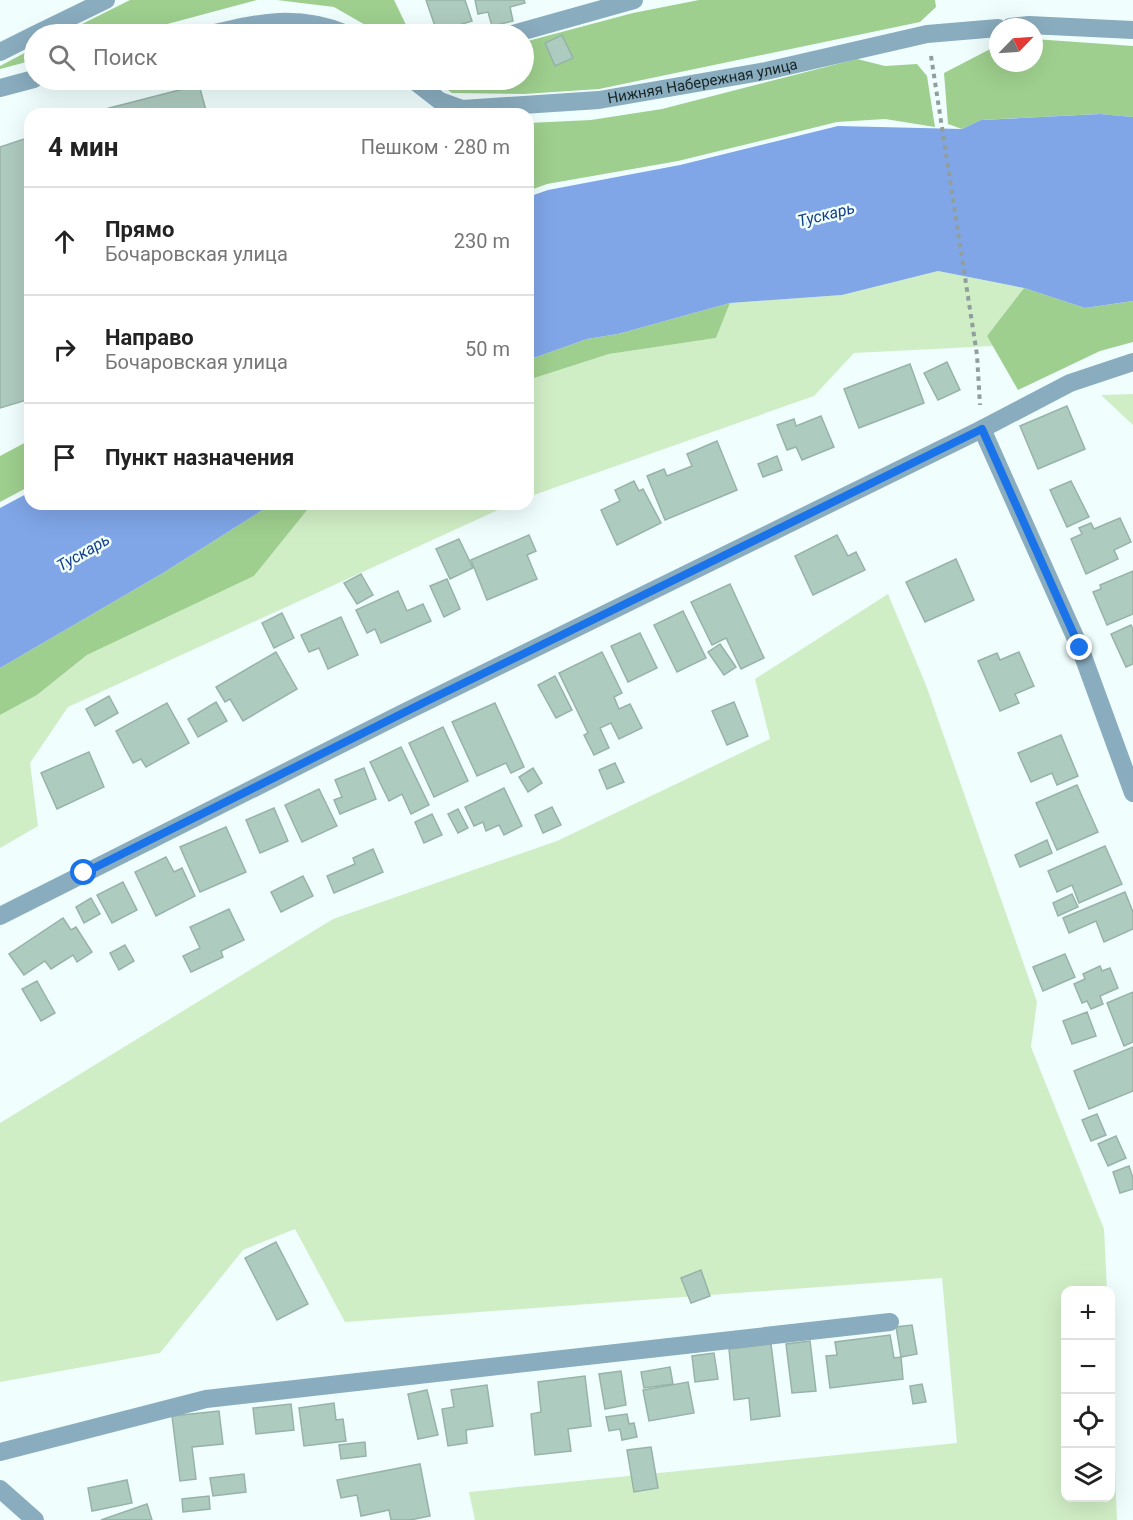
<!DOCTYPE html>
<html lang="ru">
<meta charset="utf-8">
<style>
body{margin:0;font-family:Roboto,sans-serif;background:#f6f6f6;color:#222}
.controls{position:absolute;right:18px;bottom:18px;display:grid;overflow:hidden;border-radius:12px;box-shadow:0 6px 24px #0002}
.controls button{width:54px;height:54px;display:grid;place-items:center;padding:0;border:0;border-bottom:2px solid #e0e0e0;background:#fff;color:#222;font:30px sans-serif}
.compass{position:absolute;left:989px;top:18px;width:54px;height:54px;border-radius:50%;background:#fff;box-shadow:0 6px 24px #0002;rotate:65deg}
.stop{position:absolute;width:18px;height:18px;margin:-14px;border:4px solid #1a73e8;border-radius:50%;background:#fff}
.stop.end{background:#1a73e8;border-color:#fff;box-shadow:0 2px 6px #0008}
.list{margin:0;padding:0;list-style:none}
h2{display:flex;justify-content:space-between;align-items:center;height:78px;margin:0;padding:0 24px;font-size:26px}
h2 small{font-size:20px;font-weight:400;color:#767676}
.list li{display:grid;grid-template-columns:39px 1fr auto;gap:18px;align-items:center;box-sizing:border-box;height:108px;padding:0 24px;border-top:2px solid #e0e0e0}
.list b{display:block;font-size:22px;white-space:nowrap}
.list p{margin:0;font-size:20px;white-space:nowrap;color:#767676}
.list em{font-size:20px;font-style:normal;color:#767676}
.icon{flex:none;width:33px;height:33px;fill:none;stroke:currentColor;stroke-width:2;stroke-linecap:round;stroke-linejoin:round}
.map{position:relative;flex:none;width:1133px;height:1520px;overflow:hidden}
.search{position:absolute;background:#fff;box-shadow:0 6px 24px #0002;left:24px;top:24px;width:510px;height:66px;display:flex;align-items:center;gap:15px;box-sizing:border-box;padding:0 21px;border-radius:33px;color:#767676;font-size:22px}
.panel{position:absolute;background:#fff;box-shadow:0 6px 24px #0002;left:24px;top:108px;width:510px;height:402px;border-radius:18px}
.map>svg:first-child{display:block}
</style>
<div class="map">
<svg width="1133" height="1520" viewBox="0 0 1133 1520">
<rect width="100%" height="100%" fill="#f0fefe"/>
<g fill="#d0eec6">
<polygon points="938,271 1024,288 987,336 993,346 854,353 814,396 528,497 528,380 609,354 716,338 730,303 842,295"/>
<polygon points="1133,394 1133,425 1101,395"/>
<polygon points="312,504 511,504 68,707 30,763 38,826 0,848 0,715 37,695 87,655 254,576"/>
<polygon points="888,594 926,685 1037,1002 1031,1047 1104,1229 1107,1290 1066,1290 1066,1498 1110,1498 1111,1373 1117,1520 475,1520 469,1492 957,1443 942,1278 345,1322 295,1229 243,1250 160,1353 0,1382 0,1123 333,919 557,841 770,739 755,679"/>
</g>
<g fill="#9ecf8e">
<polygon points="130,0 257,0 130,34 62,34"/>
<polygon points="277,0 394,0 409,31 407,34 381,34 334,7"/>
<polygon points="699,0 935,0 936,7 920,22 599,89 524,94 452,93 437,82 437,80 524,80 524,42 633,13"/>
<polygon points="1034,39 1133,46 1133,117 1099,114 981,120 962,129 948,124 944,73 998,45 998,63 1034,63"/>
<polygon points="34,48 34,60 0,69 0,66"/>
<polygon points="857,59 885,66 917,64 927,76 935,127 885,119 837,122 678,161 547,184 528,191 528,123 591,120 662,109"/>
<polygon points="1024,288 1085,308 1133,301 1133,342 1100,351 1018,390 987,336"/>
<polygon points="730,303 716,338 609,354 528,380 528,360 587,339 618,334"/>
<polygon points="30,440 30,486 0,502 0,456"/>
<polygon points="272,504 312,504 254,576 87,655 37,695 0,715 0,668 163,573"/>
</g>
<g fill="#80a6e7">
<polygon points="1100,114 1133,117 1133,301 1085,308 1024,288 938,271 842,295 730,303 618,334 587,339 528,360 528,197 548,190 680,165 838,126 962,129 981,120"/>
<polygon points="30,492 30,504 272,504 163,573 0,668 0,508"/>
</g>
<g fill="#aecbbf" stroke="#97b3a8" stroke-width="1.5">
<polygon points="426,0 465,0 472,21 437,32"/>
<polygon points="475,0 524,0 525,3 510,7 513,21 492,26 488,12 478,14"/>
<polygon points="562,35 573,58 555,66 545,43"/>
<polygon points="524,58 530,69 524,73"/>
<polygon points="199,85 207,114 86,114"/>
<polygon points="30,137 30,399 0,408 0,147"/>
<polygon points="947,362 960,390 938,400 924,373"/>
<polygon points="910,364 924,403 859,428 844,389"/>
<polygon points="1067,406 1085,449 1038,469 1020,426"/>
<polygon points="821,416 834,447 802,460 796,447 787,450 777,425 794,419 796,426"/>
<polygon points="717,441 737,490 665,520 647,476 664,469 667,476 692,466 687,454"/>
<polygon points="777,456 782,470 763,477 758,464"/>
<polygon points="634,481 639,491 643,489 661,523 617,545 601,510 620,501 615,490"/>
<polygon points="1071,481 1089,517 1067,527 1050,490"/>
<polygon points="1120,518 1131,542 1114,550 1118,559 1086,574 1071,539 1082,534 1079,528 1091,523 1094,529"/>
<polygon points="529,535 536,551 527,555 537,579 487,600 471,560"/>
<polygon points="837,535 848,556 856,552 865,570 813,595 795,556"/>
<polygon points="459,539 473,568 450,579 436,549"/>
<polygon points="956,559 974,600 925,622 906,582"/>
<polygon points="1133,571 1133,614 1107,625 1093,592 1101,589 1100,585"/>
<polygon points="361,574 373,595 357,604 344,583"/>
<polygon points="447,579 460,609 444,617 430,586"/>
<polygon points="730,584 764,658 741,669 726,638 712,645 691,602"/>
<polygon points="398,591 407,611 423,604 431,621 381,643 375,629 367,633 356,610"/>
<polygon points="683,611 706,658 677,672 654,625"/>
<polygon points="282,613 294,638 274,648 262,623"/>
<polygon points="341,617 358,655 328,669 319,648 309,652 301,635"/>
<polygon points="1131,625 1133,629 1133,664 1126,667 1111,634"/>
<polygon points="640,633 657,668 628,682 611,646"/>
<polygon points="720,644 736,667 724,675 708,652"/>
<polygon points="276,652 297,689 243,721 230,699 225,702 216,687"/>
<polygon points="602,652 622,693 614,697 619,709 630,704 642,728 619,739 611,723 600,728 609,748 594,755 584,735 588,733 559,673"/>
<polygon points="1019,652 1034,686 1015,694 1019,703 1000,711 978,661 997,653 1000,660"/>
<polygon points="555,676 572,710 556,718 538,685"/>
<polygon points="109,696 118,713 95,726 86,709"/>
<polygon points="216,702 227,721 198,737 188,719"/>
<polygon points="734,702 748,736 727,745 712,711"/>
<polygon points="167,703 189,743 146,767 141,759 133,763 116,731"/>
<polygon points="495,703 524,767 511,773 506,763 477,776 452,722"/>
<polygon points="443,727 468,781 434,797 409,743"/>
<polygon points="1061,735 1078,776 1057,785 1052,773 1031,782 1018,753"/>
<polygon points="401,747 429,805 411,814 402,794 389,801 370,762"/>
<polygon points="89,752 104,787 57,809 41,773"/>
<polygon points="615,763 624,782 607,789 599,770"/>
<polygon points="364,768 376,799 340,814 334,800 342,797 335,780"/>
<polygon points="533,768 542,783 528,792 519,777"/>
<polygon points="1077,785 1098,832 1057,850 1036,803"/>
<polygon points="504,788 522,826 504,835 499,825 486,831 483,822 474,826 465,807"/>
<polygon points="319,789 337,826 302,842 285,805"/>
<polygon points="552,807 561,825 543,833 535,815"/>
<polygon points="274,808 288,841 260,853 246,820"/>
<polygon points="458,809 468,828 458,833 448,814"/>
<polygon points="432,814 442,835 424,843 415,822"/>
<polygon points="226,827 246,872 200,892 180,847"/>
<polygon points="1047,840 1052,853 1020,867 1015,855"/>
<polygon points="1105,846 1122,884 1079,903 1072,885 1057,892 1048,871"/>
<polygon points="373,849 383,872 334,893 327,876 355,864 353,858"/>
<polygon points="166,857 174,872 182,868 195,896 156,916 135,872"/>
<polygon points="303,876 313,896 281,912 271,892"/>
<polygon points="123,882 137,910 112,923 97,895"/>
<polygon points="1125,892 1133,912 1133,929 1104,942 1096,921 1069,933 1063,918"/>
<polygon points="1072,894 1078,907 1058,916 1053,903"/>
<polygon points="91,898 100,914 84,923 76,907"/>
<polygon points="229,909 244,940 221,951 223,957 191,972 183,956 200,948 190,927"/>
<polygon points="63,918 71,930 76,927 92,952 77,962 73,955 51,969 45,961 24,975 9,954"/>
<polygon points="125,945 134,961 119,970 110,953"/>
<polygon points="1065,954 1075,977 1043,991 1033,967"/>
<polygon points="1100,966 1102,971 1110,968 1118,988 1100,996 1103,1004 1091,1009 1087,1001 1082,1003 1074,984 1085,979 1083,974"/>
<polygon points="37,981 55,1013 41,1021 22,989"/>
<polygon points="1133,992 1133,1042 1124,1046 1107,1003"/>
<polygon points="1087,1012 1096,1036 1072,1044 1063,1021"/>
<polygon points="1133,1047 1133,1091 1089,1109 1074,1071"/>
<polygon points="1097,1114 1106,1135 1091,1141 1082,1120"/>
<polygon points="1116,1136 1126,1158 1108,1166 1098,1144"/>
<polygon points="1129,1166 1133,1178 1133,1189 1120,1193 1113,1172"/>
<polygon points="276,1242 308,1304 277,1320 245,1258"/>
<polygon points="701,1270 710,1296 691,1303 681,1278"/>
<polygon points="912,1325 917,1354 901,1357 896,1327"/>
<polygon points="890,1335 894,1358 901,1357 903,1379 830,1388 826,1356 837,1355 835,1342"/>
<polygon points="810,1341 816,1391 792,1393 786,1344"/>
<polygon points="771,1344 780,1416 751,1420 749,1398 734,1400 729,1349"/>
<polygon points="714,1353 718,1379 695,1382 692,1356"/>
<polygon points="670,1367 673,1384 644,1388 641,1372"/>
<polygon points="621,1371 626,1405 605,1409 599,1374"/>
<polygon points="585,1376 591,1426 568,1429 571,1451 535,1455 531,1414 541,1412 538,1382"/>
<polygon points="688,1382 694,1413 649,1421 643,1390"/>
<polygon points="922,1384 926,1402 913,1404 910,1386"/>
<polygon points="487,1385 493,1426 466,1430 467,1443 448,1446 442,1409 454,1407 451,1390"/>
<polygon points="427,1390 438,1435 418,1439 408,1394"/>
<polygon points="334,1403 336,1420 343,1419 346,1441 304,1446 299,1408"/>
<polygon points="291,1404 294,1430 256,1434 253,1408"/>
<polygon points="219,1411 223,1444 192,1447 196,1479 180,1481 172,1416"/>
<polygon points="627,1414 629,1424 634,1423 637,1437 622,1440 620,1429 609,1431 606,1417"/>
<polygon points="365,1442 366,1456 341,1459 339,1445"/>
<polygon points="651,1447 658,1488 634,1492 627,1450"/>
<polygon points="420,1464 430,1516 410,1520 391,1520 389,1510 361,1516 357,1495 341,1498 337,1480"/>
<polygon points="244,1474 246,1492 213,1496 210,1478"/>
<polygon points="127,1480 132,1503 92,1511 88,1488"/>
<polygon points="209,1496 210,1509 183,1512 182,1499"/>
<polygon points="147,1504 152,1520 101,1520"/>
</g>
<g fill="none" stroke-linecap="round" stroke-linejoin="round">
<polyline stroke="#919e9e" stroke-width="4" stroke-dasharray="4.5 4.5" stroke-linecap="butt" points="931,56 977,355 980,405"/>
<g stroke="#89acbe" stroke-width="18">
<polyline points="1010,27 1029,25 1133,30"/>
<polyline points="36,34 106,0"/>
<path d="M 211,34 C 261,22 297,14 347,34"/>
<polyline points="513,34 634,0"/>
<polyline points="0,52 34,35"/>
<path id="s1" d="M 413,80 L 440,101 L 462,109 L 599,100 L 766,71 L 927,34 L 998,28"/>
<polyline points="0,88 34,79"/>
<polyline points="982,429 1070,383 1133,362"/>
<polyline points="0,916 401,714 982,429 1080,648 1133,793"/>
<polyline points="0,1452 206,1399 890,1322"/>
<polyline points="0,1489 35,1520"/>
</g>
</g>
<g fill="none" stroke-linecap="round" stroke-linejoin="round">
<polyline stroke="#1a73e8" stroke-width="8" points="84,873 423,703 982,429 1080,648"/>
</g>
<g text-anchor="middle" stroke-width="5" stroke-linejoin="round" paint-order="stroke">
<g font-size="15" fill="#182525" stroke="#f0fefe">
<text dy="5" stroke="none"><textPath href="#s1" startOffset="300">Нижняя Набережная улица</textPath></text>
</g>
<g font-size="16" font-style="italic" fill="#123d87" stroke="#f0fefe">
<text transform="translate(826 214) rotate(-14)" y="6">Тускарь</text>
<text transform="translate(83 552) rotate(-30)" y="6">Тускарь</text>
</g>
</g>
</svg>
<div class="controls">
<button>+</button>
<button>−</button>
<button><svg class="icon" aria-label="locate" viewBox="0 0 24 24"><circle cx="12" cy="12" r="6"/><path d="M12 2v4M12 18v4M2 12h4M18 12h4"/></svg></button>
<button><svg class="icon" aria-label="layers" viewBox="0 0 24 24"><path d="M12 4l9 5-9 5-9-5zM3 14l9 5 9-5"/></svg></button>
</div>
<svg class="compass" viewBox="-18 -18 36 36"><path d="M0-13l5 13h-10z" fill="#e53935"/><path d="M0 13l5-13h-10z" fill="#767676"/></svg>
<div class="stop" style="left:84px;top:873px"></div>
<div class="stop end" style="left:1080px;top:648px"></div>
<div class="search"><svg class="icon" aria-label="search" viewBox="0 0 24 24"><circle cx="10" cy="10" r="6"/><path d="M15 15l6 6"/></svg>Поиск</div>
<section class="panel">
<h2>4 мин<small>Пешком · 280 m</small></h2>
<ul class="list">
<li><svg class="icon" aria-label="ahead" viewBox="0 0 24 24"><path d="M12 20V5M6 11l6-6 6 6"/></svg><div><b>Прямо</b><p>Бочаровская улица</p></div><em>230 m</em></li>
<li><svg class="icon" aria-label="right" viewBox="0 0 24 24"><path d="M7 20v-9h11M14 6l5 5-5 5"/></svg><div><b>Направо</b><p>Бочаровская улица</p></div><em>50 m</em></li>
<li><svg class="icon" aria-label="arrive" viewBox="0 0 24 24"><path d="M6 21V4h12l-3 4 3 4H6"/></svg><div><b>Пункт назначения</b></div></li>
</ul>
</section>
</div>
